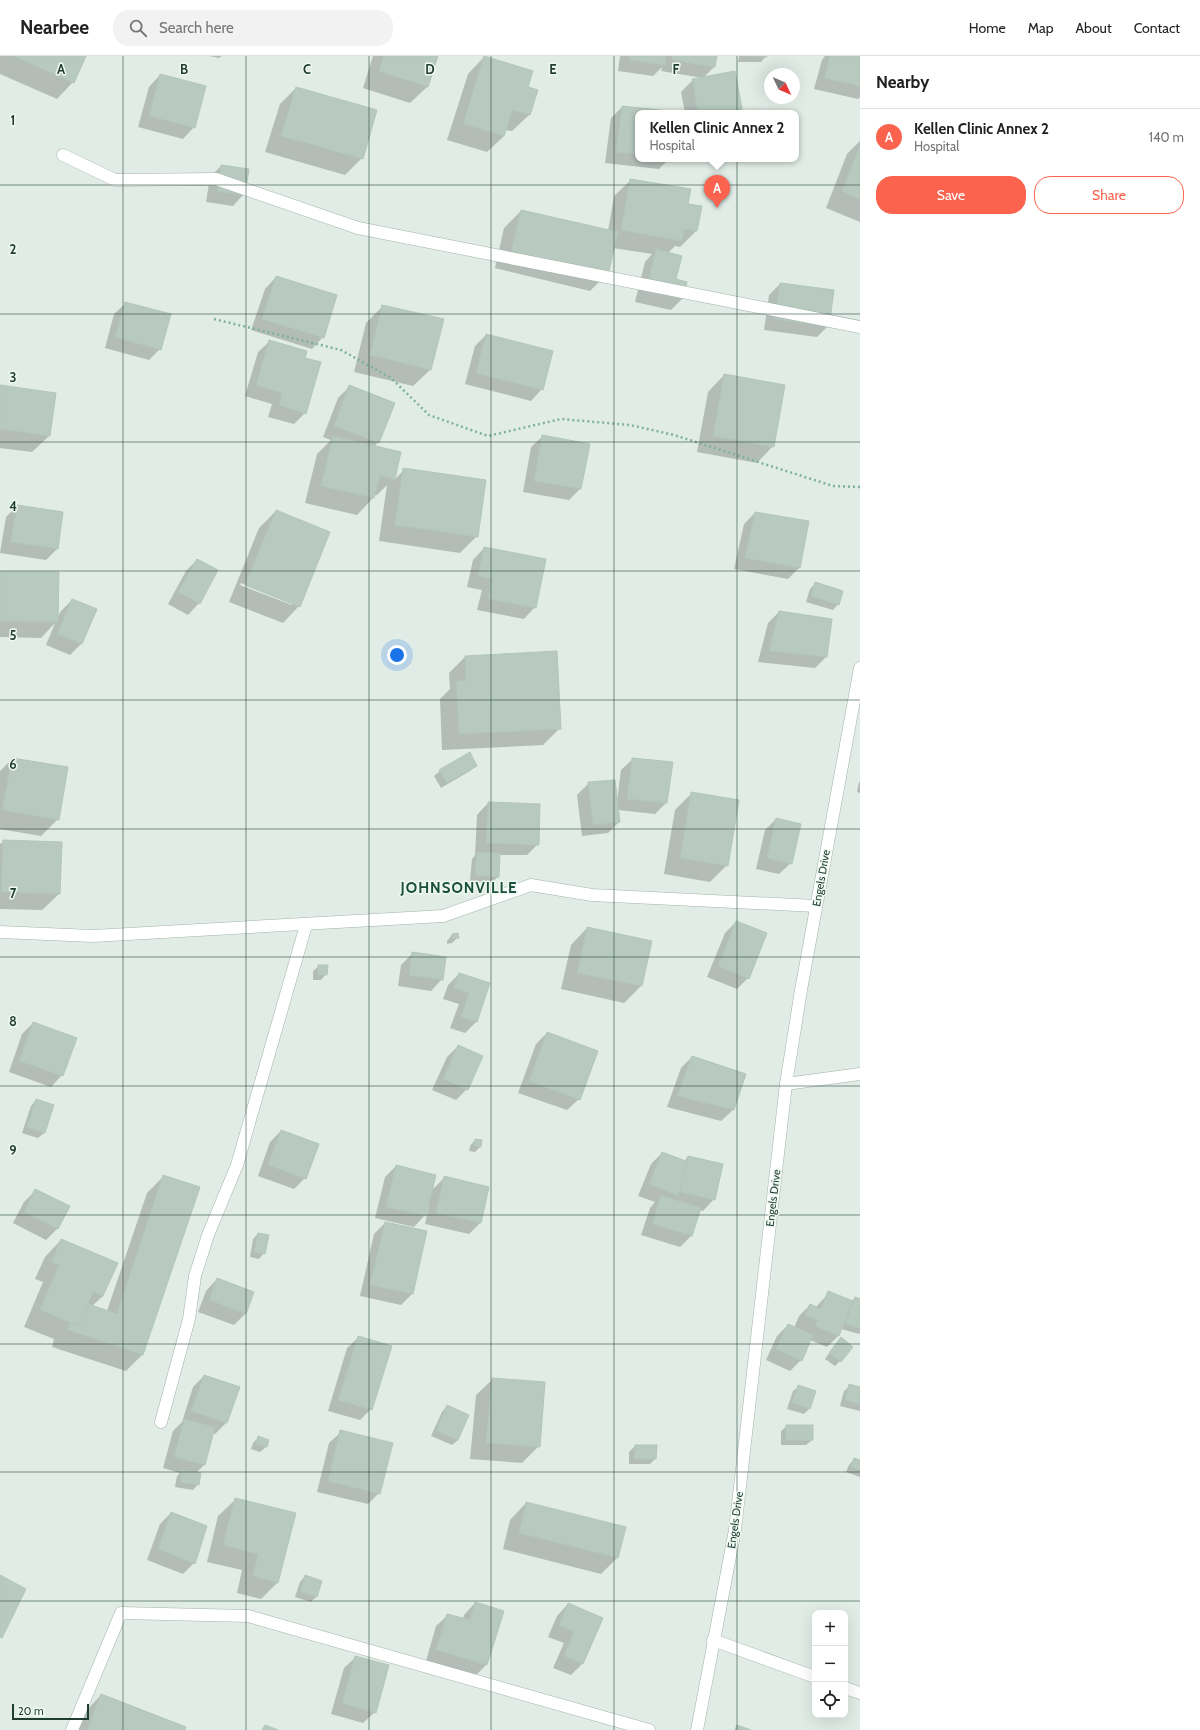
<!DOCTYPE html>
<meta charset="utf-8">
<style>
body{margin:0;font-family:Cabin,sans-serif;background:#f2f2f2;color:#222}
.controls{position:absolute;right:12px;bottom:12px;display:grid;overflow:hidden;border-radius:8px;box-shadow:0 4px 16px #0002}
.controls button{width:36px;height:36px;display:grid;place-items:center;padding:0;border:0;border-bottom:1px solid #e0e0e0;background:#fff;color:#222;font:20px sans-serif}
.compass{position:absolute;left:764px;top:12px;width:36px;height:36px;border-radius:50%;background:#fff;box-shadow:0 4px 16px #0002;rotate:134deg}
.scale{position:absolute;left:12px;bottom:10px;width:77px;box-sizing:border-box;padding-left:4px;border:2px solid #1f3d31;border-top:0;font-size:11px;line-height:14px;white-space:nowrap;color:#1f3d31;-webkit-text-stroke:3px #f0f8f3;paint-order:stroke}
.you{position:absolute;left:397px;top:599px;width:14px;height:14px;margin:-10px;border:3px solid #fff;border-radius:50%;background:#1a73e8;box-shadow:0 0 0 6px #1a73e833}
.badge{display:grid;place-items:center;width:26px;height:26px;border-radius:50%;background:#fb634f;color:#fff;font-size:13px;font-weight:700}
.pin{position:absolute;translate:-50% -33px;filter:drop-shadow(0 1px 2px #0008)}
.pin::after{content:'';position:absolute;top:21px;width:14px;height:12px;background:inherit;clip-path:polygon(0 0,100% 0,50% 100%)}
.popup{position:absolute;left:635px;top:54px;width:164px;height:52px;box-sizing:border-box;display:grid;place-content:center;border-radius:8px;background:#fff;filter:drop-shadow(0 1px 3px #0005);font-size:13px;white-space:nowrap;color:#767676}
.popup b{font-size:15px;color:#222}
.popup::after{content:'';position:absolute;left:50%;top:100%;margin-left:-8px;border:8px solid transparent;border-top-color:#fff}
.list{margin:0;padding:0;list-style:none}
h2{display:flex;justify-content:space-between;align-items:center;height:52px;margin:0;padding:0 16px;font-size:17px}
h2 small{font-size:13px;font-weight:400;color:#767676}
.list li{display:grid;grid-template-columns:26px 1fr auto;gap:12px;align-items:center;box-sizing:border-box;height:56px;padding:0 16px;border-top:1px solid #e0e0e0}
.list b{display:block;font-size:15px;white-space:nowrap}
.list p{margin:0;font-size:13px;white-space:nowrap;color:#767676}
.list em{font-size:13px;font-style:normal;color:#767676}
.actions{display:flex;gap:8px;padding:12px 16px}
.actions a{flex:1;padding:9px 0;border:1px solid #fb634f;border-radius:16px;text-align:center;font-size:14px;color:#fb634f}
.actions .main{background:#fb634f;color:#fff}
.icon{flex:none;width:22px;height:22px;fill:none;stroke:currentColor;stroke-width:2;stroke-linecap:round;stroke-linejoin:round}
.map{position:relative;flex:none;width:860px;height:1674px;overflow:hidden}
header{display:flex;align-items:center;gap:24px;box-sizing:border-box;height:56px;padding:0 20px;background:#fff;border-bottom:1px solid #e0e0e0}
header strong{font-size:19px}
nav{display:flex;gap:22px;margin-inline-start:auto;font-size:14px}
.search{width:280px;height:36px;background:#f2f2f2;display:flex;align-items:center;gap:10px;box-sizing:border-box;padding:0 14px;border-radius:16px;color:#767676;font-size:15px}
main{display:flex}
aside{flex:1;background:#fff}
.map>svg:first-child{display:block}
</style>
<header>
<strong>Nearbee</strong>
<div class="search"><svg class="icon" aria-label="search" viewBox="0 0 24 24"><circle cx="10" cy="10" r="6"/><path d="M15 15l6 6"/></svg>Search here</div>
<nav><a>Home</a><a>Map</a><a>About</a><a>Contact</a></nav>
</header>
<main>
<div class="map">
<svg width="860" height="1674" viewBox="0 0 860 1674">
<rect width="100%" height="100%" fill="#e0ece5"/>
<g fill="#0003" fill-rule="evenodd">
<polygon points="0,0 85,0 73,26 57,43 0,18"/>
<polygon points="209,0 222,0 219,2"/>
<polygon points="373,0 437,0 427,31 410,47 363,32"/>
<polygon points="620,0 716,0 714,11 703,22 661,15 662,11 653,20 618,15"/>
<polygon points="739,0 766,0 761,6 738,6"/>
<polygon points="825,0 860,0 860,41 858,43 814,33 822,4"/>
<polygon points="484,1 526,32 536,35 529,59 512,75 505,74 504,80 487,96 447,84 468,18"/>
<polygon points="160,19 194,71 183,83 138,71 149,31"/>
<polygon points="693,24 741,53 737,57 685,57 681,36"/>
<polygon points="296,32 362,102 345,119 265,96 280,48"/>
<polygon points="622,51 674,57 638,57 638,103 669,103 659,113 605,107 611,62"/>
<polygon points="860,85 860,166 826,152 847,98"/>
<polygon points="221,110 244,138 233,150 206,146 210,121"/>
<polygon points="631,124 687,149 696,175 680,191 675,190 668,197 675,224 686,227 682,243 671,254 635,246 645,206 652,198 613,192 607,218 590,235 495,212 504,172 521,155 608,175 614,140"/>
<polygon points="276,221 323,281 312,293 251,274 265,233"/>
<polygon points="780,228 828,270 817,281 764,274 769,239"/>
<polygon points="126,247 160,293 149,304 105,292 114,258"/>
<polygon points="383,250 430,314 413,330 354,316 366,267"/>
<polygon points="486,279 542,333 531,345 465,328 475,290"/>
<polygon points="270,285 305,357 294,368 268,361 272,348 245,340 258,296"/>
<polygon points="724,319 773,390 757,407 697,396 708,336"/>
<polygon points="0,330 49,380 32,396 0,392"/>
<polygon points="350,330 378,386 374,391 400,396 394,424 404,414 477,480 460,497 379,485 387,429 377,439 374,439 373,442 357,459 305,447 317,398 331,384 323,381 338,342"/>
<polygon points="543,380 580,433 569,444 523,436 531,391"/>
<polygon points="17,450 57,493 46,504 0,497 6,461"/>
<path d="M 276,455 L 299,550 L 283,567 L 229,546 L 259,472 ZM 241,527 L 292,547 L 292,549 L 240,529 Z"/>
<polygon points="755,457 808,466 799,512 788,523 734,513 744,468"/>
<polygon points="484,492 535,551 524,563 477,554 482,534 467,531 473,504"/>
<polygon points="197,504 199,547 188,559 168,548 186,515"/>
<polygon points="0,517 57,563 61,555 72,544 81,588 70,599 46,589 55,567 41,582 0,581"/>
<polygon points="816,527 838,548 833,554 806,546 810,533"/>
<polygon points="779,556 826,601 815,612 758,606 768,567"/>
<polygon points="465,601 560,672 543,689 442,694 440,643 450,633 449,617"/>
<polygon points="12,703 58,763 41,780 0,773 0,715"/>
<polygon points="633,703 666,747 655,758 618,754 619,766 608,777 582,780 577,739 589,727 617,745 621,714"/>
<polygon points="476,710 470,715 441,732 434,720 440,715"/>
<polygon points="859,726 860,726 860,737 857,736"/>
<polygon points="692,737 727,809 710,826 664,818 675,754"/>
<polygon points="488,747 538,788 527,799 499,799 498,821 492,826 470,825 472,803 475,799 477,759"/>
<polygon points="776,763 791,807 779,818 756,813 765,774"/>
<polygon points="4,785 59,838 42,854 0,853 0,788"/>
<polygon points="736,866 748,922 737,933 707,921 725,877"/>
<polygon points="587,872 650,885 641,930 624,947 561,933 571,889"/>
<polygon points="457,878 458,881 452,887 447,888 447,885 452,879"/>
<polygon points="413,897 442,923 431,935 398,930 401,909"/>
<polygon points="319,910 326,918 321,924 313,924 313,915"/>
<polygon points="459,918 489,928 476,966 465,977 450,972 459,948 443,943 448,929"/>
<polygon points="33,967 62,1019 51,1031 9,1016 22,978"/>
<polygon points="547,977 579,1043 567,1054 518,1037 536,988"/>
<polygon points="458,990 467,1033 456,1044 432,1034 447,1001"/>
<polygon points="692,1001 733,1054 721,1065 667,1051 681,1012"/>
<polygon points="36,1044 44,1077 38,1082 22,1077 31,1050"/>
<polygon points="281,1075 305,1122 294,1133 258,1120 270,1086"/>
<polygon points="475,1084 480,1091 475,1096 469,1095 470,1090"/>
<polygon points="662,1097 684,1105 688,1101 714,1143 703,1155 700,1154 691,1180 680,1191 641,1179 650,1152 655,1146 638,1140 651,1108"/>
<polygon points="396,1110 431,1135 445,1121 488,1131 480,1167 469,1178 425,1168 429,1150 427,1149 425,1159 414,1171 375,1162 385,1121"/>
<polygon points="164,1120 142,1299 126,1315 52,1291 54,1283 24,1271 43,1226 35,1223 45,1201 61,1184 103,1240 92,1250 107,1255 147,1137"/>
<polygon points="36,1134 68,1151 57,1173 46,1184 13,1167 24,1146"/>
<polygon points="385,1167 412,1238 401,1249 360,1240 374,1178"/>
<polygon points="258,1178 264,1197 259,1203 250,1201 253,1183"/>
<polygon points="217,1223 253,1237 245,1258 234,1269 198,1256 206,1235"/>
<polygon points="829,1237 851,1246 855,1242 860,1244 860,1277 859,1278 841,1273 838,1280 827,1291 810,1284 801,1304 790,1315 766,1304 777,1280 788,1269 794,1272 799,1260 810,1249 816,1251"/>
<polygon points="359,1281 371,1353 360,1364 328,1355 347,1292"/>
<polygon points="836,1288 840,1305 835,1310 825,1303"/>
<polygon points="204,1320 226,1367 215,1378 212,1377 204,1409 196,1417 198,1428 193,1434 175,1431 177,1420 180,1417 163,1412 173,1375 182,1366 193,1331"/>
<polygon points="493,1323 539,1390 522,1407 470,1403 476,1339"/>
<polygon points="799,1330 809,1353 804,1358 787,1353 793,1335"/>
<polygon points="850,1330 860,1332 860,1355 840,1350 844,1335"/>
<polygon points="447,1350 458,1384 452,1389 431,1380 442,1356"/>
<polygon points="787,1370 812,1384 806,1389 781,1389 781,1375"/>
<polygon points="341,1376 379,1437 368,1448 317,1436 329,1387"/>
<polygon points="258,1382 268,1385 266,1391 260,1396 251,1393 253,1387"/>
<polygon points="635,1390 656,1390 655,1403 650,1408 629,1408 629,1396"/>
<polygon points="854,1403 860,1405 860,1421 846,1416 849,1409"/>
<polygon points="235,1444 278,1526 261,1543 237,1537 242,1514 207,1506 218,1460"/>
<polygon points="526,1447 618,1501 601,1518 503,1493 510,1464"/>
<polygon points="171,1457 194,1507 183,1518 147,1504 160,1468"/>
<polygon points="305,1520 321,1525 316,1541 311,1546 295,1541 300,1526"/>
<polygon points="475,1547 486,1609 475,1620 426,1605 436,1570 448,1559 463,1563 464,1559"/>
<polygon points="568,1548 602,1563 582,1608 571,1619 553,1612 564,1587 548,1581 557,1560"/>
<polygon points="356,1601 375,1656 363,1667 331,1658 344,1612"/>
<polygon points="101,1639 183,1674 78,1674 85,1656"/>
</g>
<g fill="#b8cac0" stroke="#b2c6bb">
<polygon points="14,0 86,0 74,27"/>
<polygon points="384,0 438,0 428,31 379,15"/>
<polygon points="484,0 533,15 528,31 538,34 530,59 512,54 504,80 463,68"/>
<polygon points="629,0 666,0 665,9 629,4"/>
<polygon points="672,0 717,0 715,11 672,4"/>
<polygon points="743,0 767,0 767,1"/>
<polygon points="830,0 860,0 860,30 825,22"/>
<polygon points="735,15 742,53 723,57 698,57 692,23"/>
<polygon points="160,18 206,30 195,72 149,60"/>
<polygon points="296,31 377,54 363,103 281,80"/>
<polygon points="622,50 677,56 677,57 638,57 638,98 616,96"/>
<polygon points="860,89 860,143 842,135"/>
<polygon points="221,109 249,113 245,139 217,135"/>
<polygon points="630,123 691,133 688,148 702,150 697,175 684,173 682,185 621,174"/>
<polygon points="521,154 618,176 608,219 511,196"/>
<polygon points="656,193 682,200 676,223 687,226 683,243 646,235"/>
<polygon points="276,220 337,239 324,282 262,263"/>
<polygon points="780,227 834,234 829,271 775,263"/>
<polygon points="125,246 171,258 161,294 115,281"/>
<polygon points="382,249 444,263 431,314 370,299"/>
<polygon points="486,278 553,295 543,334 476,317"/>
<polygon points="269,284 307,295 305,302 321,306 306,358 279,349 282,337 256,329"/>
<polygon points="724,318 785,329 774,391 713,380"/>
<polygon points="0,329 56,337 50,380 0,373"/>
<polygon points="349,329 395,347 379,387 334,370"/>
<polygon points="542,379 590,388 581,433 534,425"/>
<polygon points="333,380 401,396 395,423 380,420 374,442 321,430"/>
<polygon points="403,412 486,424 478,481 395,469"/>
<polygon points="17,449 63,456 58,493 11,486"/>
<polygon points="276,454 330,476 300,551 245,529"/>
<polygon points="755,456 809,465 800,512 745,502"/>
<polygon points="484,491 546,503 536,552 488,543 492,523 478,520"/>
<polygon points="197,503 218,514 200,548 178,536"/>
<polygon points="0,516 59,516 58,566 0,565"/>
<polygon points="815,526 843,535 839,549 811,540"/>
<polygon points="72,543 97,553 82,588 57,578"/>
<polygon points="779,555 832,563 827,601 769,595"/>
<polygon points="557,595 561,673 459,678 456,625 466,625 465,600"/>
<polygon points="470,696 477,710 447,727 439,714"/>
<polygon points="12,702 68,711 59,764 2,754"/>
<polygon points="632,702 673,706 667,747 627,743"/>
<polygon points="615,724 620,766 593,769 588,726"/>
<polygon points="691,736 739,744 728,810 680,802"/>
<polygon points="488,746 540,748 539,789 486,787"/>
<polygon points="776,762 801,768 792,808 767,802"/>
<polygon points="3,784 62,786 60,838 1,836"/>
<polygon points="477,796 500,797 499,821 475,819"/>
<polygon points="736,865 767,877 749,923 718,910"/>
<polygon points="587,871 652,885 642,930 577,917"/>
<polygon points="458,877 459,882 453,883 452,878"/>
<polygon points="412,896 446,901 443,924 409,919"/>
<polygon points="318,909 328,909 327,919 318,919"/>
<polygon points="459,917 490,927 477,966 461,961 469,937 454,932"/>
<polygon points="33,966 77,982 63,1020 19,1005"/>
<polygon points="547,976 598,995 580,1044 529,1025"/>
<polygon points="458,989 483,1000 468,1034 443,1023"/>
<polygon points="692,1000 746,1018 734,1054 677,1040"/>
<polygon points="36,1043 54,1049 45,1077 27,1071"/>
<polygon points="281,1074 319,1088 306,1123 268,1109"/>
<polygon points="475,1083 482,1084 481,1091 474,1090"/>
<polygon points="662,1096 691,1107 678,1140 649,1128"/>
<polygon points="688,1100 723,1108 715,1144 680,1136"/>
<polygon points="396,1109 436,1119 426,1160 386,1151"/>
<polygon points="163,1119 200,1131 143,1299 68,1274 77,1244 117,1258"/>
<polygon points="444,1120 489,1131 481,1167 436,1157"/>
<polygon points="35,1133 70,1150 58,1173 24,1156"/>
<polygon points="661,1139 701,1152 692,1180 652,1168"/>
<polygon points="385,1166 427,1175 413,1238 370,1229"/>
<polygon points="258,1177 269,1179 265,1198 254,1196"/>
<polygon points="61,1183 118,1207 103,1240 93,1236 79,1270 40,1254 59,1209 51,1206"/>
<polygon points="217,1222 254,1236 246,1258 209,1244"/>
<polygon points="828,1235 853,1245 839,1280 815,1270 817,1264 805,1259 810,1248 821,1253"/>
<polygon points="855,1241 860,1243 860,1272 845,1268"/>
<polygon points="788,1268 813,1279 802,1305 776,1293"/>
<polygon points="358,1280 392,1290 372,1354 338,1344"/>
<polygon points="841,1281 853,1291 841,1306 829,1297"/>
<polygon points="204,1319 240,1331 227,1367 191,1355"/>
<polygon points="492,1322 545,1326 540,1391 486,1387"/>
<polygon points="849,1328 860,1331 860,1348 845,1344"/>
<polygon points="798,1329 816,1335 810,1353 792,1347"/>
<polygon points="447,1349 469,1359 458,1384 436,1375"/>
<polygon points="184,1363 215,1371 205,1409 174,1401"/>
<rect x="786" y="1369" width="27" height="15"/>
<polygon points="340,1374 393,1387 380,1438 328,1425"/>
<polygon points="258,1380 269,1384 267,1391 256,1388"/>
<polygon points="635,1389 657,1389 656,1403 634,1403"/>
<polygon points="854,1402 860,1404 860,1414 851,1411"/>
<polygon points="182,1414 201,1417 199,1429 180,1426"/>
<polygon points="235,1442 296,1457 278,1527 253,1520 258,1498 223,1489"/>
<polygon points="526,1446 626,1471 618,1502 519,1477"/>
<polygon points="171,1456 207,1470 195,1508 158,1493"/>
<polygon points="0,1519 26,1533 2,1582 0,1581"/>
<polygon points="305,1519 322,1525 317,1541 300,1536"/>
<polygon points="475,1546 504,1555 487,1609 436,1594 447,1558 470,1564"/>
<polygon points="568,1547 603,1562 583,1608 564,1600 574,1576 559,1569"/>
<polygon points="355,1600 389,1609 376,1657 342,1647"/>
<polygon points="101,1638 186,1671 185,1674 87,1674"/>
<polygon points="265,1669 278,1674 262,1674"/>
<polygon points="737,1669 751,1674 735,1674"/>
</g>
<g fill="none" stroke-linecap="round" stroke-linejoin="round">
<defs>
<g id="minor">
<polyline points="63,99 115,124 216,123 358,172 860,271"/>
<polyline points="0,876 93,880 443,860 531,829 592,839 816,850"/>
<polyline points="786,1028 860,1018"/>
<polyline points="161,1366 189,1263 195,1220 208,1179 237,1109 306,869"/>
<polyline points="713,1584 815,1621"/>
<polyline points="845,1632 860,1637"/>
<polyline points="72,1674 121,1557 248,1560 649,1674"/>
</g>
<polyline id="tertiary" points="697,1674 735,1474 786,1028 801,934 860,612"/>
</defs>
<use href="#minor" stroke="#a2b4ab" stroke-width="13"/>
<use href="#tertiary" stroke="#a2b4ab" stroke-width="13"/>
<polyline stroke="#7eb29b" stroke-width="2.5" stroke-dasharray="2 3" stroke-linecap="butt" points="214,263 341,294 391,322 429,359 488,380 561,363 630,369 674,379 833,430 860,431"/>
<use href="#minor" stroke="#fff" stroke-width="12"/>
<use href="#tertiary" stroke="#fff" stroke-width="12"/>
</g>
<path fill="none" stroke="#1f3d31" stroke-width="1" stroke-opacity="0.55" d="M 123,0 L 123,1674M 246,0 L 246,1674M 369,0 L 369,1674M 491,0 L 491,1674M 614,0 L 614,1674M 737,0 L 737,1674M 0,129 L 860,129M 0,258 L 860,258M 0,386 L 860,386M 0,515 L 860,515M 0,644 L 860,644M 0,773 L 860,773M 0,901 L 860,901M 0,1030 L 860,1030M 0,1159 L 860,1159M 0,1288 L 860,1288M 0,1416 L 860,1416M 0,1545 L 860,1545"/>
<g text-anchor="middle" stroke-width="3" stroke-linejoin="round" paint-order="stroke">
<g font-size="11" fill="#1f3d31" stroke="#f0f8f3">
<text transform="translate(821 822) rotate(-80)" y="4">Engels Drive</text>
<text transform="translate(773 1142) rotate(-83)" y="4">Engels Drive</text>
<text transform="translate(735 1464) rotate(-82)" y="4">Engels Drive</text>
</g>
<g font-size="15" font-weight="bold" letter-spacing="1" fill="#1a503c" stroke="#f0f8f3">
<text x="459" y="837">JOHNSONVILLE</text>
</g>
</g>
<g font-size="13" text-anchor="middle" font-weight="bold" fill="#1f3d31" stroke="#f0f8f3" stroke-width="3" stroke-linejoin="round" paint-order="stroke">
<text x="61" y="18">A</text>
<text x="184" y="18">B</text>
<text x="307" y="18">C</text>
<text x="430" y="18">D</text>
<text x="553" y="18">E</text>
<text x="676" y="18">F</text>
<text x="13" y="69">1</text>
<text x="13" y="198">2</text>
<text x="13" y="326">3</text>
<text x="13" y="455">4</text>
<text x="13" y="584">5</text>
<text x="13" y="713">6</text>
<text x="13" y="842">7</text>
<text x="13" y="970">8</text>
<text x="13" y="1099">9</text>
</g>
</svg>
<div class="controls">
<button>+</button>
<button>−</button>
<button><svg class="icon" aria-label="locate" viewBox="0 0 24 24"><circle cx="12" cy="12" r="6"/><path d="M12 2v4M12 18v4M2 12h4M18 12h4"/></svg></button>
</div>
<svg class="compass" viewBox="-18 -18 36 36"><path d="M0-13l5 13h-10z" fill="#e53935"/><path d="M0 13l5-13h-10z" fill="#767676"/></svg>
<div class="scale">20 m</div>
<div class="you"></div>
<div class="pin badge" style="left:717px;top:152px">A</div>
<div class="popup"><b>Kellen Clinic Annex 2</b>Hospital</div>
</div>
<aside>
<h2>Nearby<small></small></h2>
<ul class="list">
<li><span class="badge">A</span><div><b>Kellen Clinic Annex 2</b><p>Hospital</p></div><em>140 m</em></li>
</ul>
<div class="actions"><a class="main">Save</a><a>Share</a></div>
</aside>
</main>
